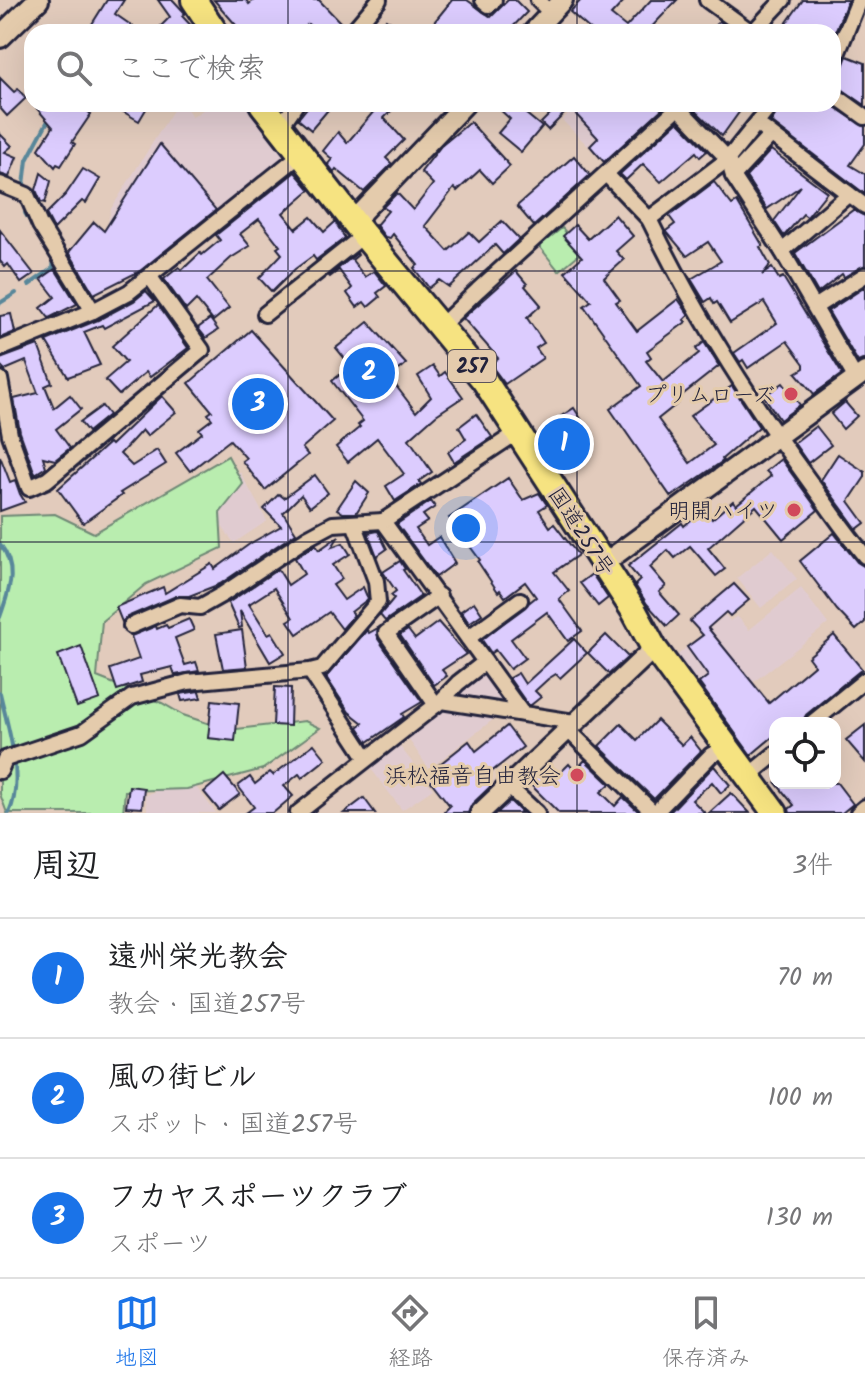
<!DOCTYPE html>
<html lang="ja">
<meta charset="utf-8">
<style>
body{margin:0;font-family:Kalam,"Klee One",sans-serif;background:#f2f2f2;color:#202124}
.controls{position:absolute;right:24px;bottom:24px;display:grid;overflow:hidden;border-radius:16px;box-shadow:0 8px 32px #0002}
.controls button{width:72px;height:72px;display:grid;place-items:center;padding:0;border:0;border-bottom:2px solid #e0e0e0;background:#fff;color:#202124;font:40px sans-serif}
.you{position:absolute;left:466px;top:528px;width:28px;height:28px;margin:-20px;border:6px solid #fff;border-radius:50%;background:#1a73e8;box-shadow:0 0 0 12px #1a73e833}
.badge{display:grid;place-items:center;width:52px;height:52px;border-radius:50%;background:#1a73e8;color:#fff;font-size:26px;font-weight:700}
.pin{position:absolute;translate:-50% -50%;border:4px solid #fff;box-shadow:0 2px 8px #0006}
.list{margin:0;padding:0;list-style:none}
h2{display:flex;justify-content:space-between;align-items:center;height:104px;margin:0;padding:0 32px;font-size:34px}
h2 small{font-size:26px;font-weight:400;color:#757577}
.list li{display:grid;grid-template-columns:52px 1fr auto;gap:24px;align-items:center;box-sizing:border-box;height:120px;padding:0 32px;border-top:2px solid #e0e0e0}
.list b{display:block;font-size:30px;white-space:nowrap}
.list p{margin:0;font-size:26px;white-space:nowrap;color:#757577}
.list em{font-size:26px;font-style:normal;color:#757577}
.icon{flex:none;width:44px;height:44px;fill:none;stroke:currentColor;stroke-width:2;stroke-linecap:round;stroke-linejoin:round}
.map{position:relative;flex:none;width:865px;height:813px;overflow:hidden}
.search{position:absolute;background:#fff;box-shadow:0 8px 32px #0002;left:24px;right:24px;top:24px;height:88px;display:flex;align-items:center;gap:20px;box-sizing:border-box;padding:0 28px;border-radius:24px;color:#757577;font-size:30px}
.sheet{height:464px;background:#fff}
nav{display:flex;justify-content:space-around;align-items:center;box-sizing:border-box;height:112px;border-top:2px solid #e0e0e0;background:#fff;font-size:22px;color:#757577}
nav a{display:grid;justify-items:center;gap:4px}
nav .on{color:#1a73e8}
.map>svg:first-child{display:block}
</style>
<div class="map">
<svg width="865" height="813" viewBox="0 0 865 813">
<rect width="100%" height="100%" fill="#e2cbbc"/>
<filter id="ink" filterUnits="userSpaceOnUse"><feTurbulence type="fractalNoise" baseFrequency=".0125" numOctaves="2"/><feDisplacementMap in="SourceGraphic" scale="16" xChannelSelector="R" yChannelSelector="G"/><feConvolveMatrix kernelMatrix="1 2 1 2 8 2 1 2 1" color-interpolation-filters="sRGB"/></filter>
<g filter="url(#ink)">
<g fill="#e0cbd0">
<polygon points="177,104 184,104 192,117 212,104 249,104 287,158 139,277 108,222 111,209"/>
<polygon points="579,104 633,104 588,146 562,120"/>
<polygon points="240,472 267,521 234,543 197,491"/>
<polygon points="773,549 797,579 761,608 737,578"/>
<polygon points="801,588 828,624 715,712 674,658 725,615 730,621 737,616 749,630"/>
<polygon points="485,670 510,706 452,695"/>
<polygon points="454,709 499,715 429,769 407,737 442,711"/>
<polygon points="398,744 433,789 402,810 369,766"/>
<polygon points="187,775 216,813 148,813 145,796"/>
</g>
<g fill="#b9edaf" stroke="#6e8875" stroke-width="2">
<polygon points="562,228 583,251 559,271 539,246"/>
<polygon points="228,456 243,484 220,513 222,548 146,584 102,621 97,677 162,703 183,715 228,730 305,721 320,728 263,769 187,789 125,791 123,813 7,813 0,794 0,516 55,514 94,533"/>
</g>
<g fill="none" stroke-linecap="round" stroke-linejoin="round">
<g stroke="#58879a" stroke-width="4">
<polyline points="24,185 27,160 50,117"/>
<polyline points="25,213 34,228"/>
<polyline points="29,285 53,268 54,259"/>
<polyline points="0,303 16,293"/>
<path d="M 0,544 C 19,569 9,590 0,617"/>
<path d="M 0,693 C 8,729 25,778 9,813"/>
</g>
</g>
<g fill="#dcccfe" stroke="#22223b" stroke-width="2">
<polygon points="107,0 124,0 115,14 141,32 87,32"/>
<polygon points="158,0 173,0 185,13 182,16 197,32 155,32 170,17"/>
<polygon points="214,0 246,0 249,4 254,0 319,0 341,23 332,32 316,32 308,24 300,32 242,32"/>
<polygon points="452,0 467,0 491,17 508,0 515,0 527,12 508,32 426,32"/>
<polygon points="581,0 625,0 611,15 626,27 651,0 677,0 647,32 593,32 570,12"/>
<polygon points="803,0 848,0 835,32 780,32"/>
<polygon points="386,19 406,32 378,32"/>
<polygon points="719,21 734,32 709,32"/>
<polygon points="847,56 865,63 865,105 836,85"/>
<polygon points="0,78 14,92 18,89 26,98 7,116 0,108"/>
<polygon points="33,104 78,104 91,114 72,142 75,144 61,166 57,164 55,167 39,149 53,127"/>
<polygon points="110,104 149,104 139,121"/>
<polygon points="310,104 333,104 311,130 298,119"/>
<polygon points="380,104 398,104 384,118 404,140 386,158 392,164 364,192 336,169 334,172 328,164 332,159 323,151 338,132 347,143"/>
<polygon points="494,104 514,104 542,127 521,152 498,133 510,119"/>
<polygon points="560,104 661,104 664,107 604,162 590,146 598,138 570,108 548,130 541,123"/>
<polygon points="692,104 745,104 722,136 692,107"/>
<polygon points="782,104 830,104 865,127 865,144 850,165 865,174 865,194 771,122"/>
<polygon points="678,121 707,151 700,157 696,152 661,182 643,164 626,180 620,174"/>
<polygon points="470,122 510,166 492,183 480,170 457,191 454,188 425,226 448,251 469,232 479,242 502,221 519,239 503,254 495,245 449,287 439,280 429,288 414,268 418,265 393,234 390,238 385,237 376,225 388,211 383,207 397,193 413,210 433,184 421,172 441,146"/>
<polygon points="0,134 12,146 5,152 17,157 9,177 0,174"/>
<polygon points="160,144 216,210 140,271 94,294 69,252 94,222 104,231"/>
<polygon points="771,150 827,192 807,217 803,214 784,236 774,221 801,186 767,209 746,177"/>
<polygon points="574,156 590,175 534,226 517,206"/>
<polygon points="83,169 100,179 86,203 82,201 54,229 46,214 66,194"/>
<polygon points="295,172 310,190 283,213 296,229 311,217 324,232 335,222 345,238 316,260 313,256 295,269 272,292 259,278 282,254 277,248 280,246 259,219 240,234 250,246 231,258 207,280 229,308 213,321 196,300 186,310 164,279 179,267 182,270 200,253 202,255 220,240 216,235"/>
<polygon points="41,173 51,181 45,203 41,202 36,190"/>
<polygon points="714,182 732,205 737,202 763,246 760,247 770,265 762,275 772,268 779,279 783,277 842,374 814,394 796,373 804,368 804,364 787,341 748,368 743,360 740,362 734,353 777,323 764,302 730,323 717,302 714,304 711,298 705,302 691,279 721,261 708,242 687,256 666,231 675,224 669,216"/>
<polygon points="853,210 865,216 865,265 844,277 842,274 818,293 795,253"/>
<polygon points="615,215 633,236 616,251 624,260 604,278 620,300 616,302 637,331 678,299 689,315 684,320 686,322 647,351 651,357 646,361 663,382 699,353 696,349 704,342 719,366 676,400 678,403 658,419 690,463 714,445 690,416 732,386 759,427 722,459 723,461 671,497 610,409 641,386 584,306 591,301 565,272 582,257 563,236 575,225 588,239"/>
<polygon points="0,230 34,274 21,283 8,264 5,267 0,261"/>
<polygon points="357,253 358,255 352,260 365,277 374,271 386,286 377,293 380,297 368,307 364,302 357,307 347,293 352,288 339,270 330,277 329,276"/>
<polygon points="55,269 77,304 49,318 41,308 55,297 41,279"/>
<polygon points="516,271 527,284 525,286 541,305 527,318 544,343 536,348 543,358 505,384 490,364 498,358 463,318"/>
<polygon points="865,287 865,359 858,362 828,311"/>
<polygon points="146,291 155,301 104,328 102,325 84,332 100,365 68,377 46,341 98,320 134,301"/>
<polygon points="158,305 188,348 150,377 146,372 119,395 105,380 126,362 112,346"/>
<polygon points="11,314 15,332 0,338 0,316"/>
<polygon points="210,319 218,330 206,338 198,328"/>
<polygon points="368,322 406,364 390,378 416,412 431,397 418,376 433,366 440,376 445,372 463,397 436,415 409,439 432,472 419,481 421,484 395,501 386,486 404,474 377,438 348,462 336,447 360,427 358,425 363,421 332,381 351,366 336,348"/>
<polygon points="251,330 333,421 302,448 308,455 265,490 242,461 246,458 230,440 190,471 176,453 202,433 199,429 212,419 208,414 212,411 189,383"/>
<polygon points="38,345 52,383 45,386 54,408 70,395 81,409 56,429 70,448 55,460 43,457 46,467 35,474 20,432 14,399 38,393 26,361 5,370 0,365 0,359"/>
<polygon points="783,383 800,405 780,420 764,396"/>
<polygon points="162,396 176,412 147,436 142,430 120,454 132,466 157,450 166,464 120,493 122,495 83,523 58,489 109,443 111,445"/>
<polygon points="845,402 857,416 843,429 831,414"/>
<polygon points="102,406 109,415 88,432 80,422"/>
<polygon points="574,408 592,436 554,461 542,442 555,434 549,424"/>
<polygon points="476,414 492,437 454,462 448,452 466,439 459,427"/>
<polygon points="816,426 831,445 808,463 794,443"/>
<polygon points="838,454 865,472 865,477 849,501 865,523 857,529 821,480"/>
<polygon points="0,456 10,482 15,480 20,494 25,502 0,511"/>
<polygon points="781,459 818,510 783,539 756,506 708,548 725,569 716,576 690,546 675,558 668,550 650,567 666,586 659,592 679,615 667,626 647,604 635,585 640,580 628,566 682,523 684,526 704,509 712,519 733,501 736,505 771,476 766,471"/>
<polygon points="315,475 328,493 310,507 301,495 283,513 296,533 220,584 189,596 176,596 127,617 122,622 116,607 163,587 165,593 212,564 215,569 251,543 281,526 264,509 279,494 284,498"/>
<polygon points="508,478 523,500 539,493 547,505 539,510 550,527 554,524 578,555 554,572 569,591 559,599 582,631 568,641 547,612 511,639 525,658 510,669 495,650 491,653 482,640 536,597 525,582 505,597 500,590 498,592 478,562 480,560 449,518"/>
<polygon points="356,481 369,493 356,513 343,513 337,509"/>
<polygon points="431,501 435,507 423,515 428,521 416,529 427,545 439,537 455,563 436,577 397,524"/>
<polygon points="378,531 387,549 377,556 368,533"/>
<polygon points="834,533 857,562 865,567 865,622 856,630 837,610 800,561"/>
<polygon points="339,536 332,547 343,543 350,554 333,565 342,579 333,585 344,600 363,587 368,599 351,612 354,615 342,629 329,612 297,634 288,621 293,618 274,588 249,604 268,634 272,632 285,653 270,662 240,611 242,627 239,628 228,603 278,569 288,585 304,574 295,558 316,545 319,550"/>
<polygon points="400,561 405,569 403,570 421,596 385,621 380,615 394,598 391,595 396,591 383,572"/>
<polygon points="592,574 608,598 598,606 580,583"/>
<polygon points="734,584 749,600 730,616 726,612 708,628 769,703 814,665 808,657 834,635 862,669 806,715 802,723 775,723 775,735 751,755 699,683 708,676 687,647 703,635 690,621"/>
<polygon points="474,602 482,614 469,623 461,611"/>
<polygon points="189,619 194,630 175,638 185,665 196,662 199,671 175,675 172,667 140,675 142,682 117,690 110,669 139,659 131,636 156,626 157,629 166,625 168,628"/>
<polygon points="438,622 466,654 442,670 447,676 434,685 400,635 408,630 415,639"/>
<polygon points="378,628 378,639 422,702 402,714 404,717 368,742 358,727 363,723 349,712 326,677 367,630 369,633"/>
<polygon points="242,630 247,667 223,669 216,634"/>
<polygon points="606,635 628,657 609,674 588,653"/>
<polygon points="574,639 587,653 560,678 556,674 548,679 535,691 541,697 531,705 528,705 509,678 518,673 525,684"/>
<polygon points="81,646 100,699 77,707 58,655"/>
<polygon points="275,687 291,688 290,726 273,725"/>
<polygon points="199,691 201,698 182,701 180,694"/>
<polygon points="212,700 239,703 235,741 208,738"/>
<polygon points="657,720 682,745 690,737 701,751 654,799 599,746 621,724 637,740"/>
<polygon points="865,725 865,762 846,740"/>
<polygon points="507,726 523,747 485,777 492,785 472,804 468,813 443,813 450,806 426,775 469,741 476,751"/>
<polygon points="314,744 326,759 302,778 299,774 284,786 293,796 273,813 246,813 254,807 238,786 250,777 255,784 270,772 273,775"/>
<polygon points="585,760 610,784 601,792 615,806 623,797 640,813 559,813 529,783 540,773 546,780 550,776 553,780 569,764 575,771"/>
<polygon points="714,766 730,785 721,793 712,782 692,800 705,813 669,813"/>
<polygon points="224,775 240,794 219,810 204,792"/>
<polygon points="776,783 837,783 853,804 842,813 790,813 789,809 794,805"/>
<polygon points="129,786 144,788 142,808 126,807"/>
<polygon points="731,793 750,813 709,813"/>
<polygon points="364,798 375,813 344,813"/>
<polygon points="510,801 522,813 497,813"/>
</g>
<g fill="none" stroke-linecap="round" stroke-linejoin="round">
<defs>
<g id="minor">
<polyline points="483,0 489,5 494,0"/>
<polyline points="538,0 551,13"/>
<polyline points="707,0 751,32"/>
<polyline points="352,32 379,0"/>
<polyline points="753,32 783,0"/>
<polyline points="833,64 859,0"/>
<polyline points="833,94 865,117"/>
<polyline points="679,108 728,159 733,176 771,135"/>
<polyline points="279,129 296,104"/>
<polyline points="764,129 849,194"/>
<polyline points="606,174 649,219 728,159 772,104"/>
<polyline points="733,176 782,251 856,379"/>
<polyline points="0,184 27,195 40,225 93,311"/>
<path d="M 649,219 C 694,312 749,399 810,482 C 828,507 845,532 865,556"/>
<polyline points="782,251 849,194 865,206"/>
<polyline points="815,307 865,275"/>
<polyline points="265,314 364,235"/>
<polyline points="443,328 449,318 478,290 682,104"/>
<polyline points="0,349 93,311 129,292 300,155"/>
<polyline points="0,379 10,435 29,488 47,480 202,350 150,277"/>
<polyline points="518,432 383,521 522,713"/>
<polyline points="131,626 180,605 200,607 223,594 307,538 333,524 383,521"/>
<polyline points="468,638 520,600"/>
<polyline points="310,671 366,757"/>
<polyline points="441,701 458,683 485,662"/>
<polyline points="436,705 386,633 439,596"/>
<polyline points="812,723 865,680"/>
<polyline points="567,729 654,813"/>
<polyline points="0,771 5,759 82,733 132,697 188,682 310,671 322,668 378,602 376,581 354,523"/>
<polyline points="747,777 775,754"/>
<polyline points="508,786 537,813"/>
<polyline points="298,813 441,701 574,722"/>
<polyline points="655,813 711,755 728,748"/>
<polyline points="858,813 865,807"/>
</g>
<g id="tertiary">
<polyline points="533,32 563,0"/>
<polyline points="356,225 362,212 465,104"/>
<polyline points="603,564 865,372"/>
<polyline points="480,813 654,648"/>
</g>
<polyline id="secondary" points="0,37 38,0"/>
<g id="trunk">
<polyline points="194,0 215,32"/>
<polyline points="262,104 364,235 484,380 634,611 654,648 775,813"/>
</g>
</defs>
<use href="#minor" stroke="#22223b" stroke-width="20"/>
<use href="#tertiary" stroke="#22223b" stroke-width="24"/>
<use href="#secondary" stroke="#22223b" stroke-width="26"/>
<use href="#trunk" stroke="#22223b" stroke-width="30"/>
<use href="#minor" stroke="#e4cbac" stroke-width="14"/>
<use href="#tertiary" stroke="#e4cbac" stroke-width="18"/>
<use href="#secondary" stroke="#e4cbac" stroke-width="20"/>
<use href="#trunk" stroke="#f6e381" stroke-width="24"/>
</g>
</g>
<path fill="none" stroke="#22223b" stroke-width="2" stroke-opacity="0.55" d="M 288,0 L 288,32M 577,0 L 577,32M 288,104 L 288,813M 577,104 L 577,813M 0,271 L 865,271M 0,542 L 865,542"/>
<g fill="#d1495b" stroke="#e4cbac" stroke-width="3">
<circle cx="791" cy="394" r="8"/>
<circle cx="794" cy="510" r="8"/>
<circle cx="577" cy="775" r="8"/>
</g>
<g text-anchor="middle" stroke-width="6" stroke-linejoin="round" paint-order="stroke">
<rect fill="#e4cbac" stroke="#5c555d" stroke-width="2" x="448" y="350" width="48" height="32" rx="6"/>
<g font-size="20" font-weight="bold" fill="#22223b">
<text x="472" y="373">257</text>
</g>
<g font-size="22" fill="#22223b" stroke="#e4cbac" text-anchor="end">
<text x="775" y="402">プリムローズ</text>
<text x="778" y="518">明開ハイツ</text>
<text x="561" y="783">浜松福音自由教会</text>
</g>
<g font-size="22" fill="#22223b" stroke="#e4cbac">
<text transform="translate(582 531) rotate(57)" y="8">国道257号</text>
</g>
</g>
</svg>
<div class="controls">
<button><svg class="icon" aria-label="locate" viewBox="0 0 24 24"><circle cx="12" cy="12" r="6"/><path d="M12 2v4M12 18v4M2 12h4M18 12h4"/></svg></button>
</div>
<div class="you"></div>
<div class="pin badge" style="left:564px;top:444px">1</div>
<div class="pin badge" style="left:369px;top:373px">2</div>
<div class="pin badge" style="left:258px;top:404px">3</div>
<div class="search"><svg class="icon" aria-label="search" viewBox="0 0 24 24"><circle cx="10" cy="10" r="6"/><path d="M15 15l6 6"/></svg>ここで検索</div>
</div>
<section class="sheet">
<h2>周辺<small>3件</small></h2>
<ul class="list">
<li><span class="badge">1</span><div><b>遠州栄光教会</b><p>教会 · 国道257号</p></div><em>70 m</em></li>
<li><span class="badge">2</span><div><b>風の街ビル</b><p>スポット · 国道257号</p></div><em>100 m</em></li>
<li><span class="badge">3</span><div><b>フカヤスポーツクラブ</b><p>スポーツ</p></div><em>130 m</em></li>
</ul>
</section>
<nav>
<a class="on"><svg class="icon" aria-label="map" viewBox="0 0 24 24"><path d="M3 6l6-2 6 2 6-2v14l-6 2-6-2-6 2zM9 4v14M15 6v14"/></svg>地図</a>
<a><svg class="icon" aria-label="directions" viewBox="0 0 24 24"><path d="M12 3l9 9-9 9-9-9zM9 14v-3h6M13 9l2 2-2 2"/></svg>経路</a>
<a><svg class="icon" aria-label="saved" viewBox="0 0 24 24"><path d="M7 4h10v16l-5-4-5 4z"/></svg>保存済み</a>
</nav>
